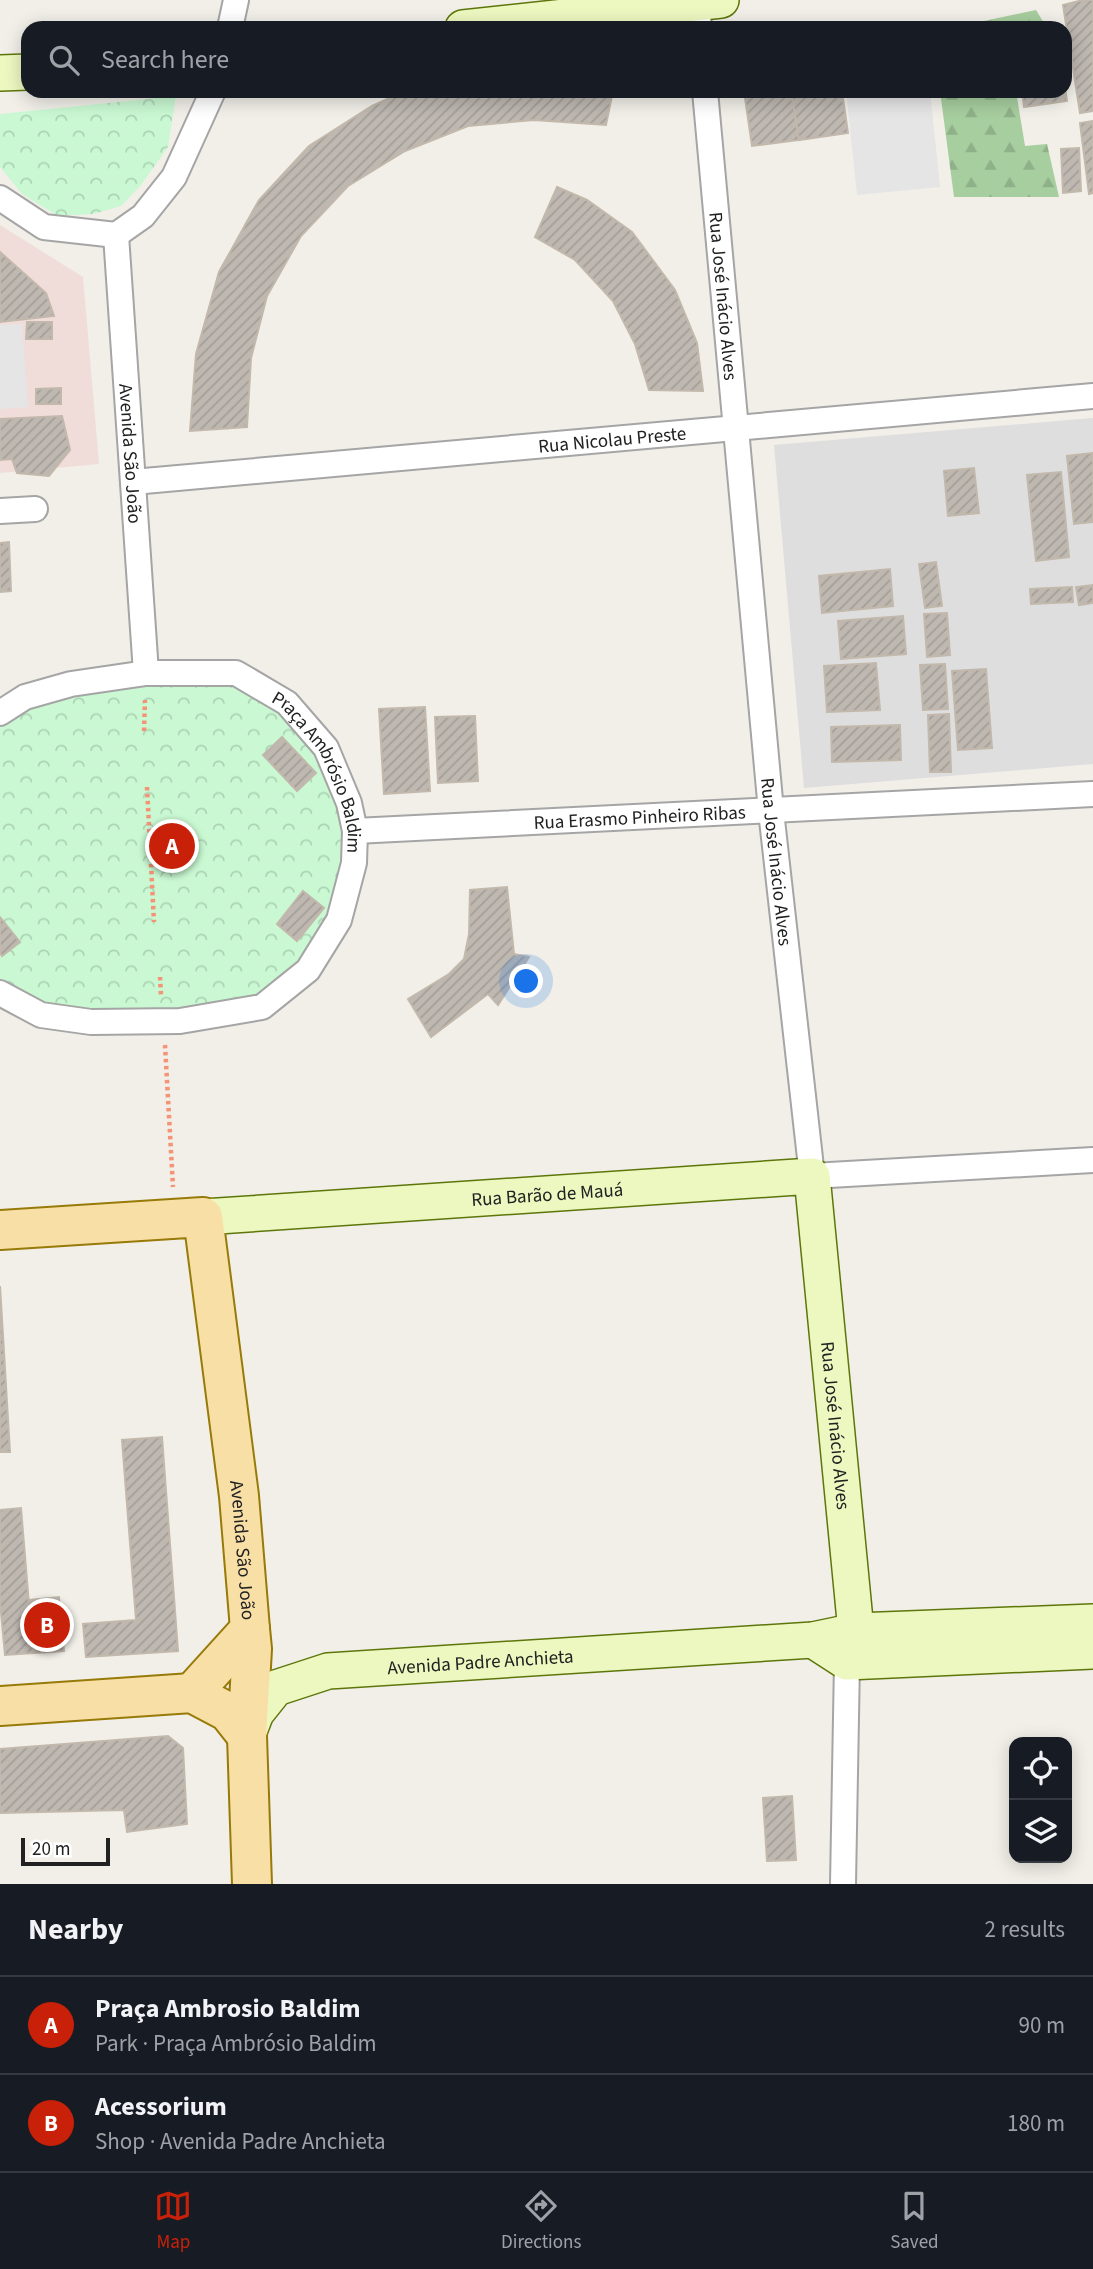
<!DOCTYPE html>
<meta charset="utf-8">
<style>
body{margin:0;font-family:"Source Sans 3",sans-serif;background:#242831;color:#f1f3f6}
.controls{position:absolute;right:21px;bottom:21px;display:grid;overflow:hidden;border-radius:14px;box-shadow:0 4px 18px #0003}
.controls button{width:63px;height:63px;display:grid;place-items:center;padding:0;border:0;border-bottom:2px solid #363941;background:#171b24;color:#f1f3f6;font:35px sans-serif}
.scale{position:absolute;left:21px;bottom:18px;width:89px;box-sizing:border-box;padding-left:7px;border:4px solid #212121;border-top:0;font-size:19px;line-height:24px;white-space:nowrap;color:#212121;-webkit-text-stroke:5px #fff;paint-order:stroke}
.you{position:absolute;left:527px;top:982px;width:24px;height:24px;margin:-18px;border:5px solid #fff;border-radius:50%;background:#1a73e8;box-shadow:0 0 0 10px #1a73e833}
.badge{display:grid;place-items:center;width:46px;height:46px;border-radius:50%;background:#c92109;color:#fff;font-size:23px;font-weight:700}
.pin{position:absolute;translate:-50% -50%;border:4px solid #fff;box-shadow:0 2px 7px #0006}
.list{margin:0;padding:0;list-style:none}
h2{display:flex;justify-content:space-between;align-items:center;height:91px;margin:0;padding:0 28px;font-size:30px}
h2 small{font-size:23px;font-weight:400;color:#9ea1a6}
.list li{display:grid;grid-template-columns:46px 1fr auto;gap:21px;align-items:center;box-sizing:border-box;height:98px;padding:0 28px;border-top:2px solid #363941}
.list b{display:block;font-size:26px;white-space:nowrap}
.list p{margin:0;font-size:23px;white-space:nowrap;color:#9ea1a6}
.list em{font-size:23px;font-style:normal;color:#9ea1a6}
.icon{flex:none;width:38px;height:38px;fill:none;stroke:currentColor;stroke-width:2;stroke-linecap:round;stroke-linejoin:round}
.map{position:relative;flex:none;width:1093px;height:1884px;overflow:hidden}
.search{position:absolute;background:#171b24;box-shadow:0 4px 18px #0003;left:21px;right:21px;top:21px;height:77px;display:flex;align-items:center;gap:18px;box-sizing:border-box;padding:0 24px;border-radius:21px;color:#9ea1a6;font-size:26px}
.sheet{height:287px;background:#171b24}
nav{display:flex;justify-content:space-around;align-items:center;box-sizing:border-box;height:98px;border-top:2px solid #363941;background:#171b24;font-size:19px;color:#9ea1a6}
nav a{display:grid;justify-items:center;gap:4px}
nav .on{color:#c92109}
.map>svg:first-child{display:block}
</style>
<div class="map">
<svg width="1093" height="1884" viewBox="0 0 1093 1884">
<defs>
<pattern id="forest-firs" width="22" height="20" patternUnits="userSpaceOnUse" patternTransform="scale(1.75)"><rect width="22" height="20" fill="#a7ce9f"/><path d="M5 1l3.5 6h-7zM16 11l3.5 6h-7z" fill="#8fb189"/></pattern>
<pattern id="park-crowns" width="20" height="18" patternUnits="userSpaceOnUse" patternTransform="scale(1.75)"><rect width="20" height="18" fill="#c9f8d2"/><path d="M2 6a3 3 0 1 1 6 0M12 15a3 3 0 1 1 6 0" fill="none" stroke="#acd4b4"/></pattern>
<pattern id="building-hatch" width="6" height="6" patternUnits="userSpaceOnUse" patternTransform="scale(1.75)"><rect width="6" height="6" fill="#beb8b1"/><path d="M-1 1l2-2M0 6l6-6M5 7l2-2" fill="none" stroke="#a39e98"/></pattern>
</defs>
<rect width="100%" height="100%" fill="#f1efe8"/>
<polygon fill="#dfdede" points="1093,418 1093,764 804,788 774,445"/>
<polygon fill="#f0ddd9" points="0,225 83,277 99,464 0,473"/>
<g fill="url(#forest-firs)">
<polygon points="1036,10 1047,28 951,28"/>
<polygon points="940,91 1016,91 1025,146 1047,144 1059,197 954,197"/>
</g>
<g fill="url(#park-crowns)">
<polygon points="176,96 168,147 141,185 121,206 93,214 58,216 22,194 0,167 0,114"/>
<polygon points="147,684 233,684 280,712 317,754 339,806 344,831 343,861 329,915 299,963 257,997 180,1010 92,1011 45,1004 0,981 0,727 30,707 73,695"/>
</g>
<g fill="#e5e5e5">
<polygon points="846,91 930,91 940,187 857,195"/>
<polygon points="22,324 28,407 0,409 0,325"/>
</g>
<g fill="url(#building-hatch)" stroke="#c2b8ab" stroke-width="2">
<polygon points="1083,0 1093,0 1093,111 1080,113 1063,5"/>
<polygon points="920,24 921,28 889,28 889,26"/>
<polygon points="1065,88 1067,101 1024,107 1022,91 1065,91"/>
<polygon points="405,91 613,91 606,125 534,120 468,126 405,151 348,186 301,236 267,296 251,358 247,427 190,431 196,354 219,272 259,200 309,146 372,106"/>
<polygon points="744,91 791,91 799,140 752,146"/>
<polygon points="791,91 842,91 848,133 799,140"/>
<polygon points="1093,121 1093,193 1089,194 1080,123"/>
<polygon points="1079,148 1081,191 1063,193 1061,149"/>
<polygon points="557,187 587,200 632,232 675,290 697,343 703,391 649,390 635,344 613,301 575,260 535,237"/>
<polygon points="0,252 46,293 54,316 0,322"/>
<polygon points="27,322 52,322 52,339 26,339"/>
<polygon points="61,388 61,404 36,404 36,389"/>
<polygon points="62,416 70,450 49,476 17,473 12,459 0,460 0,419"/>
<polygon points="1093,453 1093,522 1074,524 1067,456"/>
<polygon points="974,468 979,513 948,516 944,471"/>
<polygon points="1061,472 1069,557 1036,561 1027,475"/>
<polygon points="9,542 11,591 0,592 0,543"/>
<polygon points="936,562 942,606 925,608 919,564"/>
<polygon points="890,569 893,606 822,613 819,576"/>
<polygon points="1093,585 1093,603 1079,605 1076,587"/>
<polygon points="1072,587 1073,602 1031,604 1030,589"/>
<polygon points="947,613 950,655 927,657 924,614"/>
<polygon points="903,616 906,654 841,659 838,621"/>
<polygon points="876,663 880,710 827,712 824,666"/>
<polygon points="945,664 948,709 923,710 920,665"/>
<polygon points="986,669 992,748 958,750 952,671"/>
<polygon points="425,707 430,791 384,794 379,709"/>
<polygon points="949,714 951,772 930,772 928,715"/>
<polygon points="475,716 478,781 438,783 435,717"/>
<polygon points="900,725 901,760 832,762 831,727"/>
<polygon points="282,737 316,773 297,791 263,755"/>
<polygon points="507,887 514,954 529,957 498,1005 488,994 431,1037 408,999 449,974 464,959 469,934 470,890"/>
<polygon points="303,891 324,908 297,941 277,924"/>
<polygon points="0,917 20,942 2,956 0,953"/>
<polygon points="0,1286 10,1452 0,1452"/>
<polygon points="162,1437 178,1651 86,1657 83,1624 136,1620 122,1440"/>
<polygon points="21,1508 33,1653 5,1655 0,1602 0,1510"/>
<polygon points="59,1597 64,1651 35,1653 30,1600"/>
<polygon points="168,1736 183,1748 187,1824 127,1832 124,1810 0,1813 0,1749"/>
<polygon points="792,1796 796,1860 767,1861 763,1798"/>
</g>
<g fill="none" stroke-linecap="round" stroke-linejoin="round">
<defs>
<g id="minor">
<polyline points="697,0 699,28"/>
<polyline points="230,28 236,0"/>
<path id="s1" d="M 705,91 L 771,811 L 812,1176 L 1093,1160"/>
<polyline points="0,198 44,227 116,235 143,216 174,177 213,91"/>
<path id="s2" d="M 116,235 L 146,673"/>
<path id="s3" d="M 133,482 L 1093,396"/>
<polyline points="0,511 35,509"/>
<path id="s4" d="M 0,713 L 25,697 L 71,684 L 146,673 L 236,673 L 287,703 L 326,748 L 349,803 L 355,831 L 354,863 L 339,920 L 308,970 L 262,1007 L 180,1021 L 91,1022 L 41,1015 L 0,993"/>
<path id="s5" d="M 355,831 L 1093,794"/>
<polyline points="843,1884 847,1662 851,1647"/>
</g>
<g id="secondary">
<polyline points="463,28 721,0"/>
<polyline points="0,73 28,72"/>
<path id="s6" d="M 203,1217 L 812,1176 L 856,1631"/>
<polyline points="813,1640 847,1662 1093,1651"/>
<path id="s7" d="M 247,1736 L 256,1713 L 276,1688 L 328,1671 L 813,1640 L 856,1631 L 1093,1622"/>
</g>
<g id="primary">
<path id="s8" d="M 0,1230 L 203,1217 L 239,1496 L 250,1629 L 252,1649 L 247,1736 L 252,1884"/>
<polyline points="192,1693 250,1629"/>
<polyline points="0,1706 192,1693 228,1712 247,1736"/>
</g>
</defs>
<use href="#minor" stroke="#a5a5a5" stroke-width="28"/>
<use href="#secondary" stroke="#5d760a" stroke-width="38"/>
<use href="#primary" stroke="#977a07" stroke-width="42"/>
<g stroke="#f49376" stroke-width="4.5" stroke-dasharray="3.5 3.5" stroke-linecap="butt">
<polyline points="144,731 145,700"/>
<polyline points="147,787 154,922"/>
<polyline points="160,977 161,995"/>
<polyline points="165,1045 173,1187"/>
</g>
<use href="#minor" stroke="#fff" stroke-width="24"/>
<use href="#secondary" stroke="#edf7c0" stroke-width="35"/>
<use href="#primary" stroke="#f8dfa6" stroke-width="38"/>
</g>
<g text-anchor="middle" stroke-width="7" stroke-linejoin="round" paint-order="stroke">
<g font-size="19" fill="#212121" stroke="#fff">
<text dy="7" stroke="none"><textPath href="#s1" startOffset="206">Rua José Inácio Alves</textPath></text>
<text dy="7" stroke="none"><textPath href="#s3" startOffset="481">Rua Nicolau Preste</textPath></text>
<text dy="7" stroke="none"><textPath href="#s2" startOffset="219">Avenida São João</textPath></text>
<text dy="7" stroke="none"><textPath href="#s4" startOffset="380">Praça Ambrósio Baldim</textPath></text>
<text dy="7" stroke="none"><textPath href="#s5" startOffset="285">Rua Erasmo Pinheiro Ribas</textPath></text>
<text dy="7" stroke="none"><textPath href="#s1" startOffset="774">Rua José Inácio Alves</textPath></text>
<text dy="7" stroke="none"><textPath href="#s6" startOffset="345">Rua Barão de Mauá</textPath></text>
<text dy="7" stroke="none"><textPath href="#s6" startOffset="861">Rua José Inácio Alves</textPath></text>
<text dy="7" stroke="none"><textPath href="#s8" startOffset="539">Avenida São João</textPath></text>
<text dy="7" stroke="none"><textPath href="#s7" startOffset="264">Avenida Padre Anchieta</textPath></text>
</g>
</g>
</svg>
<div class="controls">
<button><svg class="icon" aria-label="locate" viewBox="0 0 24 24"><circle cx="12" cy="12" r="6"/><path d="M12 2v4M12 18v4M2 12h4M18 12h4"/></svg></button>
<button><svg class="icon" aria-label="layers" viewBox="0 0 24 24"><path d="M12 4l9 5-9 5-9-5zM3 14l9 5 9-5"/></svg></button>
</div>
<div class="scale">20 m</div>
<div class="you"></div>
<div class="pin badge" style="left:172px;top:846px">A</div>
<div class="pin badge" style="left:47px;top:1625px">B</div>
<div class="search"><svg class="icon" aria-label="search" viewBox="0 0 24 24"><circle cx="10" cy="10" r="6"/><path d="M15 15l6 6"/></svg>Search here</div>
</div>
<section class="sheet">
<h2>Nearby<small>2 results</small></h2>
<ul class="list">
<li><span class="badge">A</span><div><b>Praça Ambrosio Baldim</b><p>Park · Praça Ambrósio Baldim</p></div><em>90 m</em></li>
<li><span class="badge">B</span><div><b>Acessorium</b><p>Shop · Avenida Padre Anchieta</p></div><em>180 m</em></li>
</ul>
</section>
<nav>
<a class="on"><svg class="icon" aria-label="map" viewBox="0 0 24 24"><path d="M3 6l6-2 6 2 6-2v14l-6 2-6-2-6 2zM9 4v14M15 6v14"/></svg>Map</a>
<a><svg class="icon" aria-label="directions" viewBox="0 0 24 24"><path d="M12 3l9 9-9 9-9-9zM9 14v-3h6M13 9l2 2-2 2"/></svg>Directions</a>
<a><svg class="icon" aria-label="saved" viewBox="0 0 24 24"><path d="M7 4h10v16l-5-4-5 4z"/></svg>Saved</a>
</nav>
